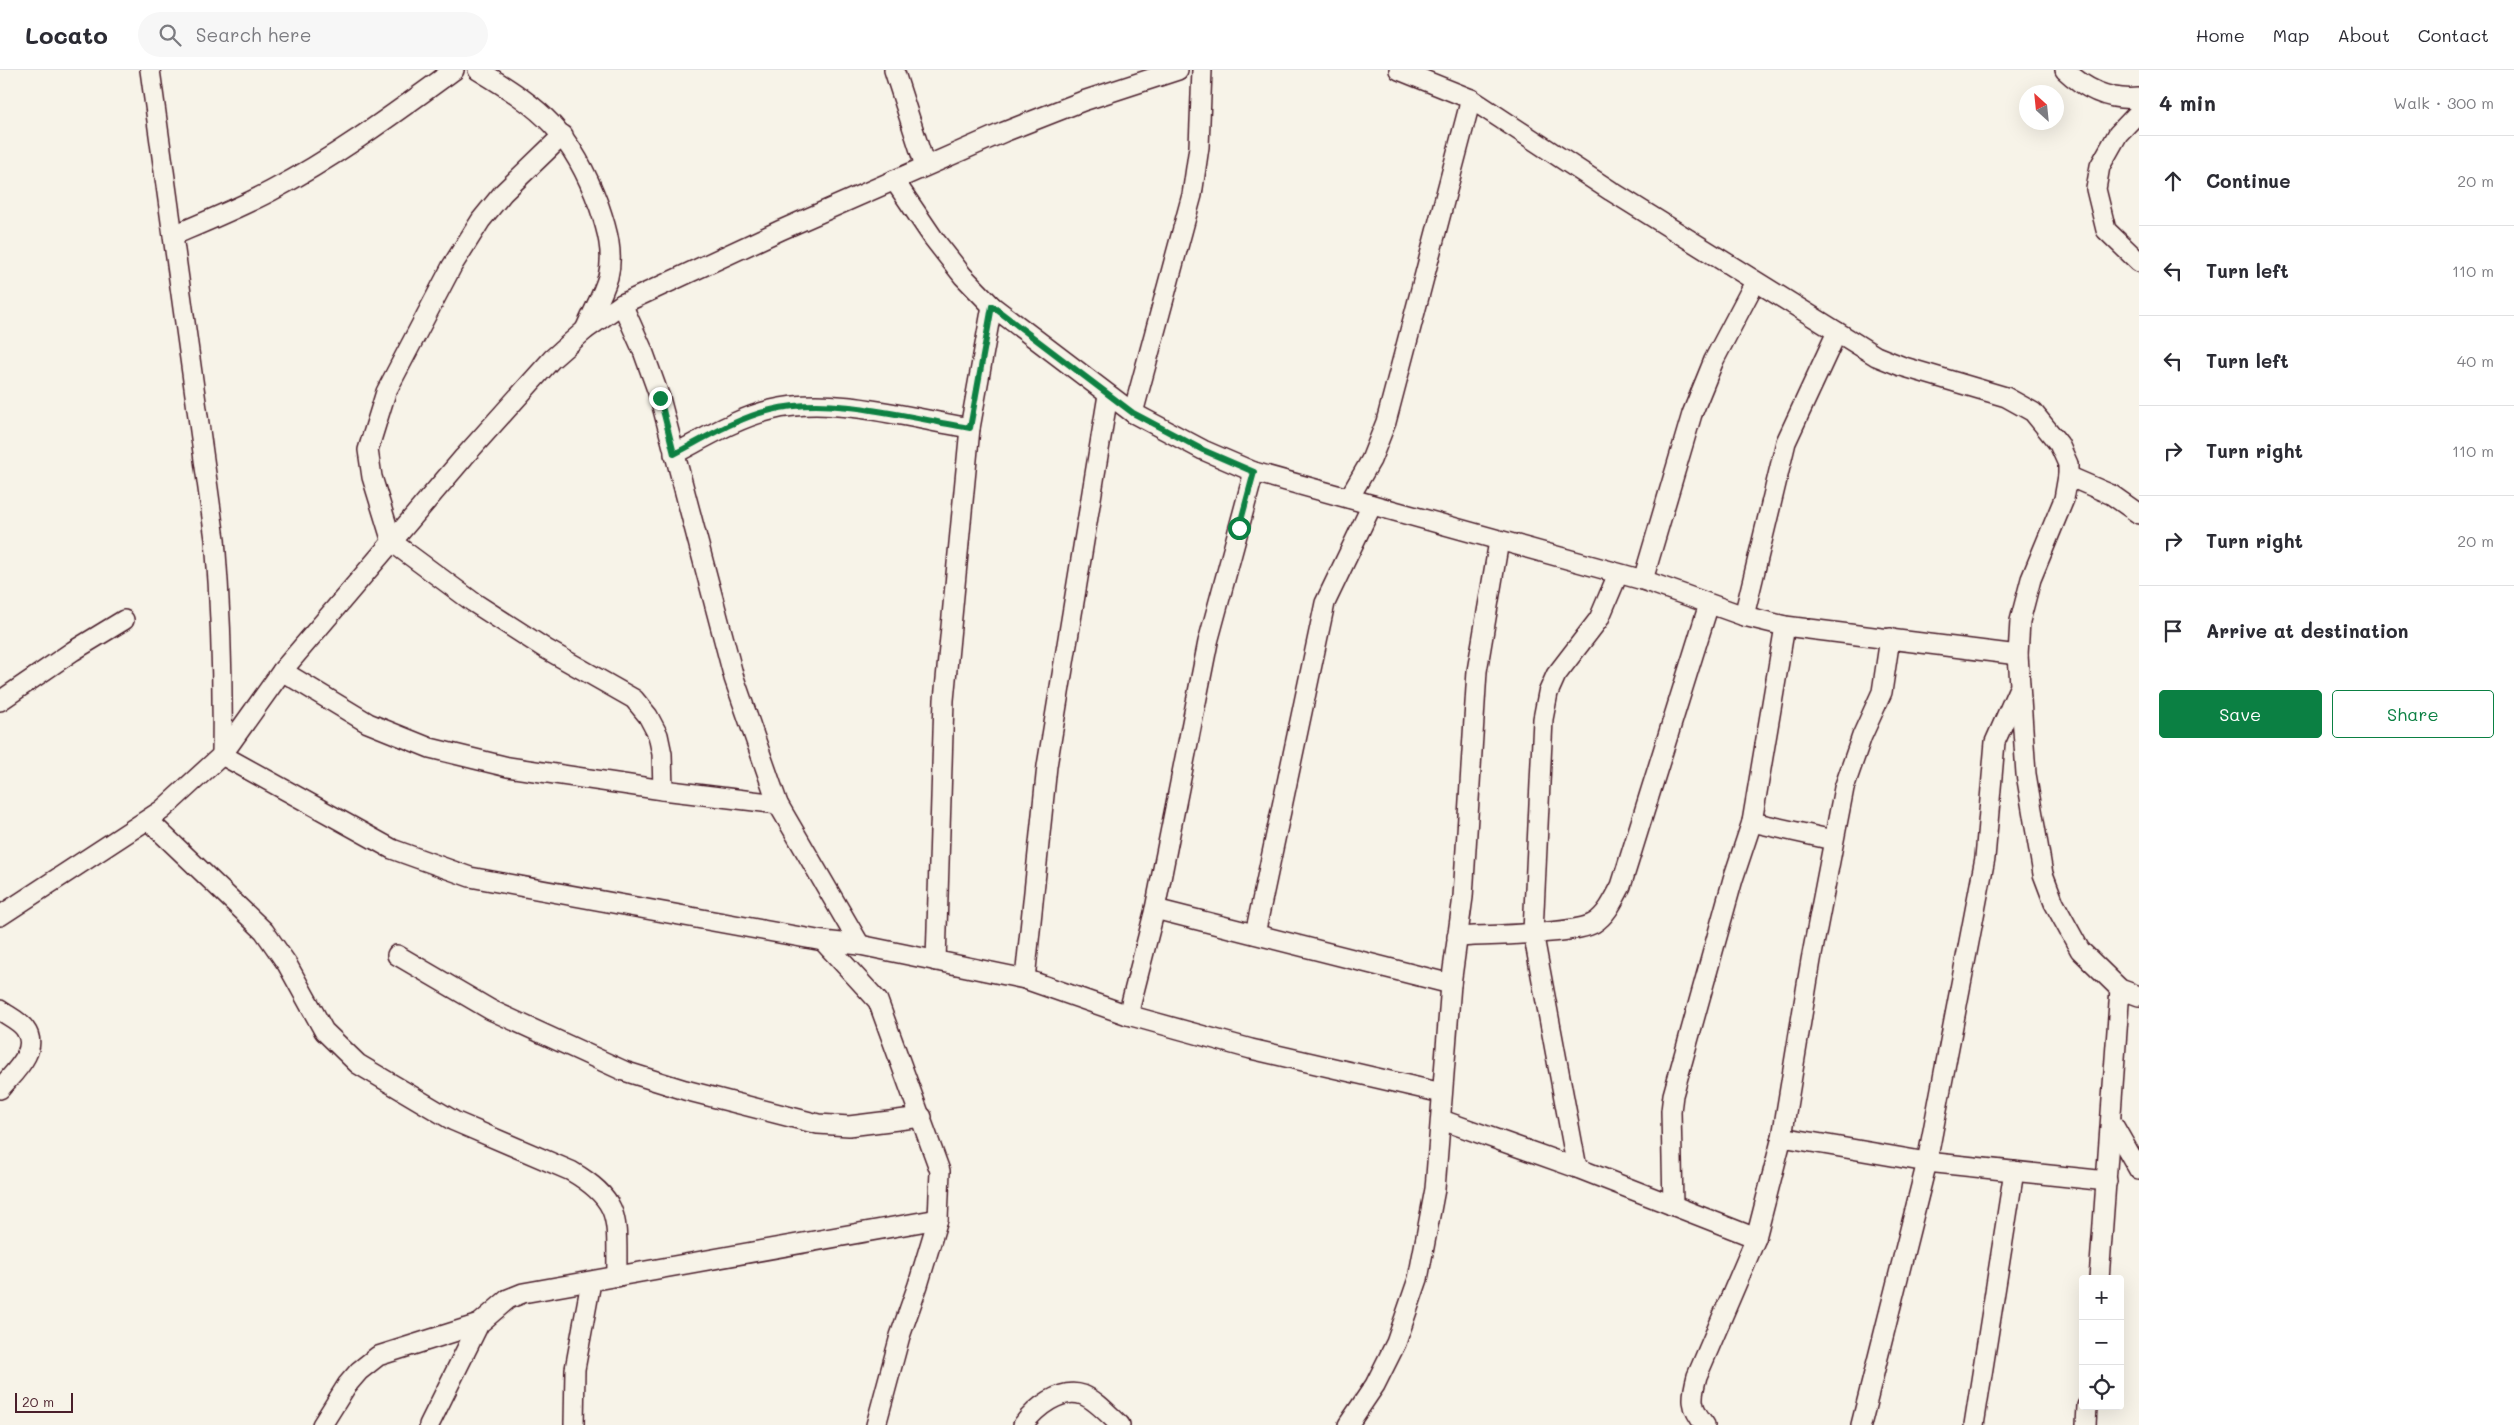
<!DOCTYPE html>
<meta charset="utf-8">
<style>
body{margin:0;font-family:Mali,sans-serif;background:#f7f7f7;color:#2b2b33}
.controls{position:absolute;right:15px;bottom:15px;display:grid;overflow:hidden;border-radius:5px;box-shadow:0 5px 20px #0002}
.controls button{width:45px;height:45px;display:grid;place-items:center;padding:0;border:0;border-bottom:1px solid #e1e1e2;background:#fff;color:#2b2b33;font:25px sans-serif}
.compass{position:absolute;left:2019px;top:15px;width:45px;height:45px;border-radius:50%;background:#fff;box-shadow:0 5px 20px #0002;rotate:333deg}
.scale{position:absolute;left:15px;bottom:12px;width:58px;box-sizing:border-box;padding-left:5px;border:2px solid #4a1f2b;border-top:0;font-size:14px;line-height:18px;white-space:nowrap;color:#4a1f2b;-webkit-text-stroke:4px #f7f3e8;paint-order:stroke}
.stop{position:absolute;width:15px;height:15px;margin:-11px;border:4px solid #0b8043;border-radius:50%;background:#fff}
.stop.end{background:#0b8043;border-color:#fff;box-shadow:0 1px 5px #0008}
.list{margin:0;padding:0;list-style:none}
h2{display:flex;justify-content:space-between;align-items:center;height:65px;margin:0;padding:0 20px;font-size:21px}
h2 small{font-size:16px;font-weight:400;color:#7c7c81}
.list li{display:grid;grid-template-columns:32px 1fr auto;gap:15px;align-items:center;box-sizing:border-box;height:90px;padding:0 20px;border-top:1px solid #e1e1e2}
.list b{display:block;font-size:19px;white-space:nowrap}
.list em{font-size:16px;font-style:normal;color:#7c7c81}
.actions{display:flex;gap:10px;padding:15px 20px}
.actions a{flex:1;padding:11px 0;border:1px solid #0b8043;border-radius:5px;text-align:center;font-size:18px;color:#0b8043}
.actions .main{background:#0b8043;color:#fff}
.icon{flex:none;width:28px;height:28px;fill:none;stroke:currentColor;stroke-width:2;stroke-linecap:round;stroke-linejoin:round}
.map{position:relative;flex:none;width:2139px;height:1355px;overflow:hidden}
header{display:flex;align-items:center;gap:30px;box-sizing:border-box;height:70px;padding:0 25px;background:#fff;border-bottom:1px solid #e1e1e2}
header strong{font-size:24px}
nav{display:flex;gap:28px;margin-inline-start:auto;font-size:18px}
.search{width:350px;height:45px;background:#f7f7f7;display:flex;align-items:center;gap:12px;box-sizing:border-box;padding:0 18px;border-radius:28px;color:#7c7c81;font-size:19px}
main{display:flex}
aside{flex:1;background:#fff}
.map>svg:first-child{display:block}
</style>
<header>
<strong>Locato</strong>
<div class="search"><svg class="icon" aria-label="search" viewBox="0 0 24 24"><circle cx="10" cy="10" r="6"/><path d="M15 15l6 6"/></svg>Search here</div>
<nav><a>Home</a><a>Map</a><a>About</a><a>Contact</a></nav>
</header>
<main>
<div class="map">
<svg width="2139" height="1355" viewBox="0 0 2139 1355">
<rect width="100%" height="100%" fill="#f7f3e8"/>
<filter id="ink" filterUnits="userSpaceOnUse"><feTurbulence type="fractalNoise" baseFrequency=".02" numOctaves="2"/><feDisplacementMap in="SourceGraphic" scale="10" xChannelSelector="R" yChannelSelector="G"/><feConvolveMatrix kernelMatrix="1 2 1 2 8 2 1 2 1" color-interpolation-filters="sRGB"/></filter>
<g filter="url(#ink)">
<g fill="none" stroke-linecap="round" stroke-linejoin="round">
<defs>
<g id="street">
<path d="M 150,0 L 215,469 C 221,542 223,613 222,685"/>
<path d="M 478,0 C 543,39 572,63 599,136 C 607,159 614,183 608,207 C 603,225 592,243 585,260"/>
<polyline points="894,0 925,96"/>
<polyline points="1399,0 1471,29 1611,121 1876,286 1901,296 2006,327 2033,342 2059,374 2068,394 2068,406 2064,429 2031,509 2020,551 2018,585 2026,704 2043,804 2054,833 2080,880 2120,919 2139,926"/>
<path d="M 2065,0 C 2086,20 2110,31 2139,28"/>
<polyline points="2139,42 2118,64 2100,96 2096,119 2106,160 2139,192"/>
<polyline points="563,65 503,123 481,150 452,196 386,322 368,380 372,407 392,472 473,532 546,579 634,629 648,646 658,665 662,684 663,720"/>
<polyline points="894,110 934,169 963,206 992,236 1133,343 1203,380 1254,402 1643,510 1744,546 1785,556 2018,585"/>
<path d="M 174,165 C 207,151 239,138 271,121 C 336,87 395,43 454,0"/>
<polyline points="622,234 643,281 660,328 734,608 778,734 860,875"/>
<polyline points="1133,343 1192,125 1199,77 1202,0"/>
<path d="M 674,384 C 705,368 737,348 771,340 C 831,325 909,348 970,358"/>
<polyline points="2068,406 2112,425 2139,444"/>
<polyline points="1349,428 1371,390 1386,352 1471,29"/>
<polyline points="1643,510 1692,344 1714,290 1755,212"/>
<polyline points="1744,546 1786,372 1837,262"/>
<polyline points="282,601 368,653 430,678 508,697 663,720 778,734"/>
<polyline points="0,631 73,581 124,550"/>
<polyline points="222,685 392,779 470,807 823,871 860,875 1025,909 1128,945 1251,979 1442,1023"/>
<path d="M 148,750 L 264,861 L 287,894 L 324,961 L 358,994 L 454,1051 L 571,1101 C 624,1132 616,1151 617,1207"/>
<polyline points="1752,752 1833,770"/>
<polyline points="1155,839 1451,914"/>
<polyline points="0,846 162,740 222,685 282,601 464,387 552,289 585,260 622,234 781,160 1004,62 1083,31 1178,0"/>
<polyline points="1255,864 1325,533 1372,435"/>
<path d="M 1457,867 C 1486,865 1574,865 1594,853 C 1607,845 1614,829 1621,816 L 1709,534"/>
<polyline points="823,871 878,931 940,1101 938,1149 918,1215 900,1266 876,1355"/>
<polyline points="397,885 491,940 624,1001 685,1020 818,1054 849,1056 922,1047"/>
<polyline points="936,891 944,630 970,358 992,236"/>
<polyline points="1025,909 1047,696 1108,325"/>
<path d="M 0,940 C 8,946 20,951 25,959 C 41,980 12,1004 0,1019"/>
<polyline points="1128,945 1155,839 1208,572 1254,402"/>
<path d="M 1442,1050 L 1577,1098 L 1756,1168 L 1697,1306 C 1691,1328 1690,1337 1705,1355"/>
<polyline points="2111,1051 2139,1100"/>
<polyline points="1782,1067 1927,1092 2107,1111"/>
<polyline points="1577,1098 1533,862 1543,649 1548,623 1556,605 1599,549 1618,504"/>
<polyline points="1673,1136 1671,1041 1673,1025 1733,809 1752,752 1785,556"/>
<polyline points="1756,1168 1782,1067 1811,890 1844,718 1862,666 1882,622 1890,568"/>
<polyline points="2099,1209 2120,919"/>
<polyline points="322,1355 347,1315 359,1301 378,1286 479,1254"/>
<polyline points="429,1355 479,1254 508,1229 523,1223 938,1149"/>
<polyline points="574,1355 575,1299 591,1212"/>
<path d="M 1023,1355 C 1035,1338 1061,1317 1083,1325 C 1096,1330 1110,1346 1120,1355"/>
<polyline points="1348,1355 1375,1315 1396,1273 1418,1209 1435,1119 1451,914 1463,827 1477,601 1499,471"/>
<polyline points="1861,1355 1927,1092 1985,788 1995,672 2018,620"/>
<polyline points="1974,1355 2014,1101"/>
<polyline points="2086,1355 2087,1336"/>
</g>
</defs>
<use href="#street" stroke="#4a1f2b" stroke-width="22"/>
<use href="#street" stroke="#f7f3e8" stroke-width="19"/>
</g>
</g>
<g fill="none" stroke-linecap="round" stroke-linejoin="round" filter="url(#ink)">
<path stroke="#0b8043" stroke-width="6" d="M 660,328 L 674,384 C 705,368 737,348 771,340 C 831,325 909,348 970,358 L 992,236 L 1133,343 L 1203,380 L 1254,402 L 1239,458"/>
</g>
</svg>
<div class="controls">
<button>+</button>
<button>−</button>
<button><svg class="icon" aria-label="locate" viewBox="0 0 24 24"><circle cx="12" cy="12" r="6"/><path d="M12 2v4M12 18v4M2 12h4M18 12h4"/></svg></button>
</div>
<svg class="compass" viewBox="-18 -18 36 36"><path d="M0-13l5 13h-10z" fill="#e53935"/><path d="M0 13l5-13h-10z" fill="#7c7c81"/></svg>
<div class="scale">20 m</div>
<div class="stop" style="left:1239px;top:458px"></div>
<div class="stop end" style="left:660px;top:328px"></div>
</div>
<aside>
<h2>4 min<small>Walk · 300 m</small></h2>
<ul class="list">
<li><svg class="icon" aria-label="ahead" viewBox="0 0 24 24"><path d="M12 20V5M6 11l6-6 6 6"/></svg><div><b>Continue</b></div><em>20 m</em></li>
<li><svg class="icon" aria-label="left" viewBox="0 0 24 24"><path d="M17 20v-9H6M10 6l-5 5 5 5"/></svg><div><b>Turn left</b></div><em>110 m</em></li>
<li><svg class="icon" aria-label="left" viewBox="0 0 24 24"><path d="M17 20v-9H6M10 6l-5 5 5 5"/></svg><div><b>Turn left</b></div><em>40 m</em></li>
<li><svg class="icon" aria-label="right" viewBox="0 0 24 24"><path d="M7 20v-9h11M14 6l5 5-5 5"/></svg><div><b>Turn right</b></div><em>110 m</em></li>
<li><svg class="icon" aria-label="right" viewBox="0 0 24 24"><path d="M7 20v-9h11M14 6l5 5-5 5"/></svg><div><b>Turn right</b></div><em>20 m</em></li>
<li><svg class="icon" aria-label="arrive" viewBox="0 0 24 24"><path d="M6 21V4h12l-3 4 3 4H6"/></svg><div><b>Arrive at destination</b></div></li>
</ul>
<div class="actions"><a class="main">Save</a><a>Share</a></div>
</aside>
</main>
